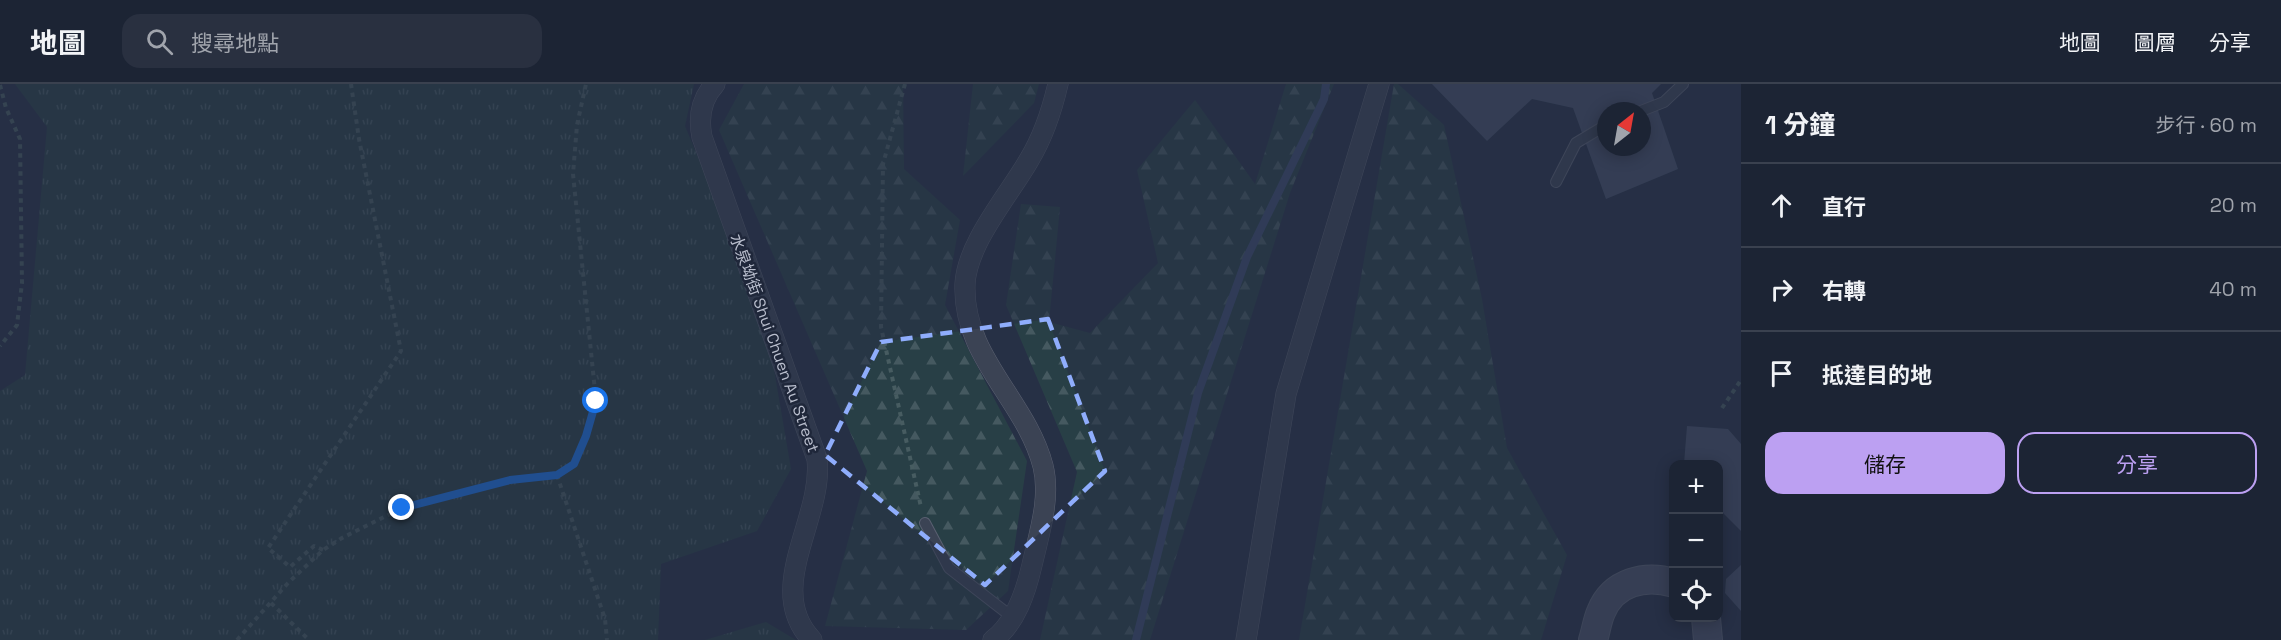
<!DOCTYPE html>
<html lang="zh-TW">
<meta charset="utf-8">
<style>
body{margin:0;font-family:"Space Grotesk","Noto Sans TC",sans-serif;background:#293040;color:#f1f3f6}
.controls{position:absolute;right:18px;bottom:18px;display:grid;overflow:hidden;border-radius:12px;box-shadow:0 3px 15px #0003}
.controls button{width:54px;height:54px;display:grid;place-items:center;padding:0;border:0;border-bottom:2px solid #3a414f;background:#1c2434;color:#f1f3f6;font:30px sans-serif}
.compass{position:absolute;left:1597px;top:18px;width:54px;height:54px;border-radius:50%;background:#1c2434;box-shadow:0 3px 15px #0003;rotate:31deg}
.stop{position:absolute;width:18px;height:18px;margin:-14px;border:4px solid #1a73e8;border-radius:50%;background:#fff}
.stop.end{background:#1a73e8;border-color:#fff;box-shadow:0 2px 6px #0008}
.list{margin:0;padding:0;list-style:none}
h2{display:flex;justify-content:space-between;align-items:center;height:78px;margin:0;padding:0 24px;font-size:26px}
h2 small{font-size:20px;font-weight:400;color:#a0a4ac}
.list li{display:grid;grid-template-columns:39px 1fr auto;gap:18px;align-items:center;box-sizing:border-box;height:84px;padding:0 24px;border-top:2px solid #3a414f}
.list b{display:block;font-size:22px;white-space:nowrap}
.list em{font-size:20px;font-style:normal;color:#a0a4ac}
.actions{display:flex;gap:12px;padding:18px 24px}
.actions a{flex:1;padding:14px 0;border:2px solid #bca0f2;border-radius:18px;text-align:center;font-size:21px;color:#bca0f2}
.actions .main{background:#bca0f2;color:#111}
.icon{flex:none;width:33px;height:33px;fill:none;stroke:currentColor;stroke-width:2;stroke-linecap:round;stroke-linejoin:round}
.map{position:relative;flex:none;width:1741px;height:556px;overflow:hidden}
header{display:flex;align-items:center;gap:36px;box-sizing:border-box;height:84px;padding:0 30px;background:#1c2434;border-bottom:2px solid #3a414f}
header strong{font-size:28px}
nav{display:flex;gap:33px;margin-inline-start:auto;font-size:21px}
.search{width:420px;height:54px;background:#293040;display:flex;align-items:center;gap:15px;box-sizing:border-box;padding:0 21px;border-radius:18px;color:#a0a4ac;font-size:22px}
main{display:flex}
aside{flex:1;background:#1c2434}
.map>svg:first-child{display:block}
</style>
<header>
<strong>地圖</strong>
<div class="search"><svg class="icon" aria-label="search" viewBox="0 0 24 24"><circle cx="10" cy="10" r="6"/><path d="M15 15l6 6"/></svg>搜尋地點</div>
<nav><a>地圖</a><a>圖層</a><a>分享</a></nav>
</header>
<main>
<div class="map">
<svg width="1741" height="556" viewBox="0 0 1741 556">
<defs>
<pattern id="grass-tufts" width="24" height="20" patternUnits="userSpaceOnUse" patternTransform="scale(1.5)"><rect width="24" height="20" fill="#283f46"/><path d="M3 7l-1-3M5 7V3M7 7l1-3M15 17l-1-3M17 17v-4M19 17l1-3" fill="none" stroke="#455960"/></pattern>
<pattern id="forest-firs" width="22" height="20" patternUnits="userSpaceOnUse" patternTransform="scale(1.5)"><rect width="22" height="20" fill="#283f46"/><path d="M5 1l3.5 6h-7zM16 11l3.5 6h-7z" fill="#455960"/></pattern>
</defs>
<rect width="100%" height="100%" fill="#263045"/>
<g fill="url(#grass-tufts)">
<polygon points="15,0 694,0 685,42 765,233 791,385 757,447 661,480 658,556 0,556 0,307 25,291 47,43"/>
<polygon points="766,538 796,556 705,556"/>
</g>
<g fill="url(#forest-firs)">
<polygon points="744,0 903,0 904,85 960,136 945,221 1027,377 1008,507 966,546 825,542 867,387 719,46"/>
<polygon points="973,0 1039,0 1034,19 963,92"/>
<polygon points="1286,0 1334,0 1290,109 1150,556 1040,556 1077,388 1006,221 1021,120 1060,123 1049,238 1090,249 1158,179 1137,86 1195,16 1255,100"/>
<polygon points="1394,0 1398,0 1444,41 1482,215 1507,364 1567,471 1541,556 1299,556"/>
</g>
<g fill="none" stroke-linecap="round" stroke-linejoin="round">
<polyline stroke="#3c4b6e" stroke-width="8" points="1136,556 1198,309 1247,173 1324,15 1326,0"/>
</g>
<g fill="#454f67" fill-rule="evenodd">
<path d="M 1432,0 L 1661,0 L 1652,9 L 1678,85 L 1606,115 L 1573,24 L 1532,15 L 1487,57 ZM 1606,27 L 1642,27 L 1642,63 L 1606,63 Z"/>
<polygon points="1687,342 1728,345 1741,360 1741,447 1718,424 1718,380 1684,380"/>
<polygon points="1741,481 1741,527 1725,509 1726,495"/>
</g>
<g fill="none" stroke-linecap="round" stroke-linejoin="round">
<defs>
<g id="lane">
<polyline points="1641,27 1664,18 1683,0"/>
<polyline points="1556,98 1576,59 1606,41"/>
<polyline points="925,439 949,484 1012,533"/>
</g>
<g id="street">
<path d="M 715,0 C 701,15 698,33 702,53 L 817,375 C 824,434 763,505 812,556"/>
<path d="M 993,556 C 1016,539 1026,507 1032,481 C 1039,450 1051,414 1043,382 C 1026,316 962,273 965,200 C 967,159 1009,111 1029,76 C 1043,53 1052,26 1058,0"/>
<polyline points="1246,556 1286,310 1379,0"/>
</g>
<g id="secondary">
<polyline points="1706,534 1708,556"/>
<path d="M 1593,556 C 1596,547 1597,537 1601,528 C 1613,498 1645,490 1674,499"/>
</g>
</defs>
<use href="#lane" stroke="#5a6071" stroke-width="12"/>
<use href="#street" stroke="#5a6071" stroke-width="21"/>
<use href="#secondary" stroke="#5a6071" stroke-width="30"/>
<g stroke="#475c61" stroke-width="4" stroke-dasharray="4.5 4.5" stroke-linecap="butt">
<polyline points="905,0 883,80 881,243 921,423"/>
<polyline points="0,1 6,24 20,55 22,199 17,241 0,262"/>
<polyline points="1722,324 1741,296"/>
<polyline points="557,391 605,535 607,556"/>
<polyline points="323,466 314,462 290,483 268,464 401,267 359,55 351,0"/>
<polyline points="271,519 309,556"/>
<polyline points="237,556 288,499 323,466 342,454 402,424 510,396 557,391 574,380 586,353 596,317 573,90 577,41 586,0"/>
</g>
<use href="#lane" stroke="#3b4354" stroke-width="10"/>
<use href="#street" stroke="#3b4354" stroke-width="20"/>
<use href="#secondary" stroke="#495167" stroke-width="28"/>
</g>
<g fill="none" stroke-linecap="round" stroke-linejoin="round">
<polyline stroke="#1a73e8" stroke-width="8" points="402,424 510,396 557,391 574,380 586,352 596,317"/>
</g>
<path d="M0 0H1741V556H0ZM 1048,235 L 1105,387 L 985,501 L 825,371 L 881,258 Z" fill="#263045" fill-opacity=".55" fill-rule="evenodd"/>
<path fill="none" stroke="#8fadfc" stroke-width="4.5" stroke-dasharray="12 8" stroke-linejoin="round" d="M 1048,235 L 1105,387 L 985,501 L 825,371 L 881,258 Z"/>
<g text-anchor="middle" stroke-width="5" stroke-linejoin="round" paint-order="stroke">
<g font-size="16" fill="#b9becd" stroke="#1f273a">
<text transform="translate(775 259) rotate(70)" y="6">水泉坳街 Shui Chuen Au Street</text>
</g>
</g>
</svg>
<div class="controls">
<button>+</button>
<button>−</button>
<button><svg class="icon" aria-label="locate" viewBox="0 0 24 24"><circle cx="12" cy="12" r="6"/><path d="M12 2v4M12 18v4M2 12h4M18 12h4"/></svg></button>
</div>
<svg class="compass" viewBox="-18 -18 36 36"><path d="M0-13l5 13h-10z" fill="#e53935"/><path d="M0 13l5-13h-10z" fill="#a0a4ac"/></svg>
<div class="stop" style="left:596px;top:317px"></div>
<div class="stop end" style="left:402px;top:424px"></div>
</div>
<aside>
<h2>1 分鐘<small>步行 · 60 m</small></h2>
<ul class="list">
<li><svg class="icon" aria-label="ahead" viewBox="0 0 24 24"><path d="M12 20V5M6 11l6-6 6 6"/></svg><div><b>直行</b></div><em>20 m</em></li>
<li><svg class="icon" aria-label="right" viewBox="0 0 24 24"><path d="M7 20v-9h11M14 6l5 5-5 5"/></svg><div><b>右轉</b></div><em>40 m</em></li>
<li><svg class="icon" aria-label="arrive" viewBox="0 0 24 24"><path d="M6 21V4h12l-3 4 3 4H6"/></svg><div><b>抵達目的地</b></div></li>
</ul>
<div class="actions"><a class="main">儲存</a><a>分享</a></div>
</aside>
</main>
